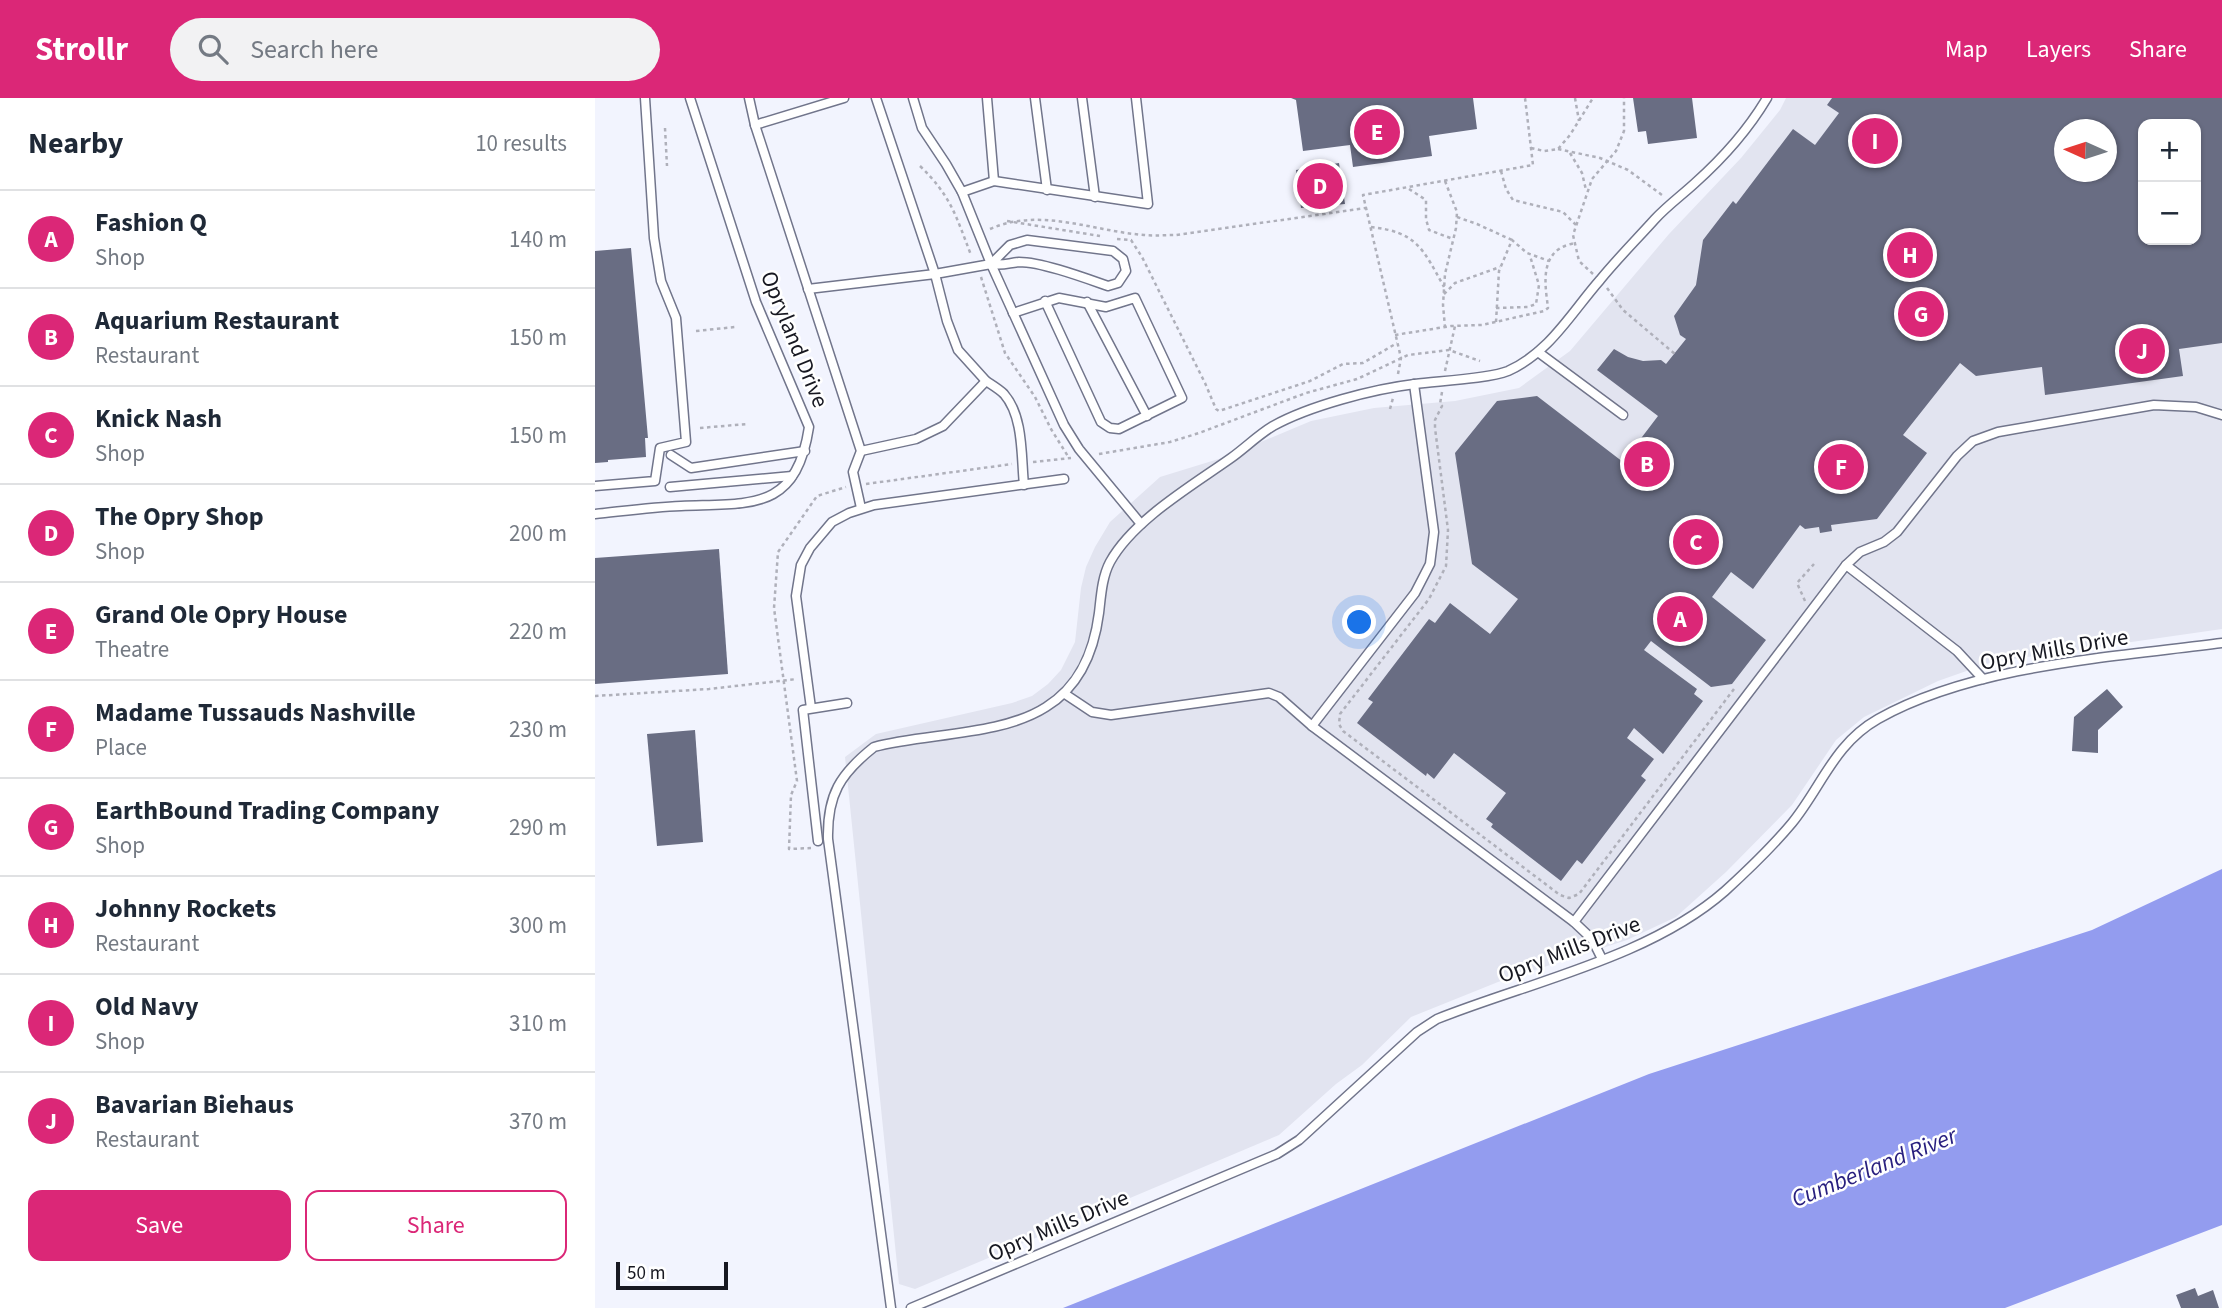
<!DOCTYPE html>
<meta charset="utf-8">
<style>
body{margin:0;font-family:"Source Sans 3",sans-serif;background:#f2f2f3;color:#1f2937}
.controls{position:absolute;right:21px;top:21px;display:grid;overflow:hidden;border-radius:14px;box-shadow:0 2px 5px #0004}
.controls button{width:63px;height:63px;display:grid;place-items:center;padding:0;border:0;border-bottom:2px solid #e0e1e3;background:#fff;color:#1f2937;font:35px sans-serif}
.compass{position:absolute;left:1459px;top:21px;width:63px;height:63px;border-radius:50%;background:#fff;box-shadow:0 2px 5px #0004;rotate:273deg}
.scale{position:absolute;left:21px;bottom:18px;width:112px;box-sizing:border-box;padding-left:7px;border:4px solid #171821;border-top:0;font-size:19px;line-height:24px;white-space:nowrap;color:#171821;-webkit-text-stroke:5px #fff;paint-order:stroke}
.you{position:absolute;left:765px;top:525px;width:24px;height:24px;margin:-18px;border:5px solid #fff;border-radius:50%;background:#1a73e8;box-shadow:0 0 0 10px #1a73e833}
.badge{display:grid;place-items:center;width:46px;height:46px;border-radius:50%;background:#db2777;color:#fff;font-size:23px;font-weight:700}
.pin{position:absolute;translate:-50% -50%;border:4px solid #fff;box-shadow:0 2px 7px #0006}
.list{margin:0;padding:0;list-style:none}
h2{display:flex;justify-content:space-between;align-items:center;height:91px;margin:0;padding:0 28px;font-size:30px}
h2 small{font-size:23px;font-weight:400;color:#747a83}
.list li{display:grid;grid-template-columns:46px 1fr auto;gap:21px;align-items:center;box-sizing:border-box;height:98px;padding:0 28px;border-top:2px solid #e0e1e3}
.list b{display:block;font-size:26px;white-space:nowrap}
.list p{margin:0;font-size:23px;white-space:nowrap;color:#747a83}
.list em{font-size:23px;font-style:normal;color:#747a83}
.actions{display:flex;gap:14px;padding:21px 28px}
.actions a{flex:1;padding:16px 0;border:2px solid #db2777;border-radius:14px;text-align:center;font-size:24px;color:#db2777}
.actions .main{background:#db2777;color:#fff}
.icon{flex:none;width:38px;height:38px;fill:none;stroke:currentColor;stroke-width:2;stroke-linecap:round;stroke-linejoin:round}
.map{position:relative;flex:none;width:1627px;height:1210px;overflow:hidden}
header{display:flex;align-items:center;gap:42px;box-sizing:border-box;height:98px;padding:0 35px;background:#db2777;color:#fff}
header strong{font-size:33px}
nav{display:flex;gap:38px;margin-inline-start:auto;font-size:24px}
.search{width:490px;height:63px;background:#f2f2f3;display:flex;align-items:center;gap:18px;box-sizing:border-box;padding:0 24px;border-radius:38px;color:#747a83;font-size:26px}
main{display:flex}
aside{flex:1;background:#fff}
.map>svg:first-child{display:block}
</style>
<header>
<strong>Strollr</strong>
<div class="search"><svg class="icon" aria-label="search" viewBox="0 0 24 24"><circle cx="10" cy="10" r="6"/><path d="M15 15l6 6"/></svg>Search here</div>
<nav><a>Map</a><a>Layers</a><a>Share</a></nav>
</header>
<main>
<aside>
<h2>Nearby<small>10 results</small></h2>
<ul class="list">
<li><span class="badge">A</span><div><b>Fashion Q</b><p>Shop</p></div><em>140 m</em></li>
<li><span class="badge">B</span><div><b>Aquarium Restaurant</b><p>Restaurant</p></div><em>150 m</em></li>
<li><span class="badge">C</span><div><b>Knick Nash</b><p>Shop</p></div><em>150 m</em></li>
<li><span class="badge">D</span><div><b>The Opry Shop</b><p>Shop</p></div><em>200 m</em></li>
<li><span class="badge">E</span><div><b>Grand Ole Opry House</b><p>Theatre</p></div><em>220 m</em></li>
<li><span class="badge">F</span><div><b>Madame Tussauds Nashville</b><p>Place</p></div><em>230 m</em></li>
<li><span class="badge">G</span><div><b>EarthBound Trading Company</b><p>Shop</p></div><em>290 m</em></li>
<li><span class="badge">H</span><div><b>Johnny Rockets</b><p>Restaurant</p></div><em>300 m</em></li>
<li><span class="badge">I</span><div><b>Old Navy</b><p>Shop</p></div><em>310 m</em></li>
<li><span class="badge">J</span><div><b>Bavarian Biehaus</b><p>Restaurant</p></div><em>370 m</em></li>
</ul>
<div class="actions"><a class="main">Save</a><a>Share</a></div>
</aside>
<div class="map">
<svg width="1627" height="1210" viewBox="0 0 1627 1210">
<rect width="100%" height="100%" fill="#f2f4fe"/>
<path fill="#e2e4f0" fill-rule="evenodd" d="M 1191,0 L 1627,0 L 1627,531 L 1397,564 L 1343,583 L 1269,619 L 1241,642 L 1197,707 L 1131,774 L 1081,819 L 1032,842 L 903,884 L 816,919 L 767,967 L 741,986 L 684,1037 L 320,1191 L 304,1186 L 250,659 L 281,636 L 417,605 L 437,598 L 453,586 L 466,572 L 480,544 L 486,490 L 491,469 L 500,449 L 515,424 L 565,379 L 630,359 L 716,323 L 779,310 L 860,303 L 924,290 L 975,253 L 1074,136 L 1146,60 L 1185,12 ZM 1548,26 L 1601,26 L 1601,142 L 1548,142 ZM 1470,32 L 1512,32 L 1512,74 L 1470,74 Z"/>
<polygon fill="#939cef" points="1627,771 1627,1127 1410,1210 468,1210 1054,976 1497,832"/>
<g fill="#696d83" fill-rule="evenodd">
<polygon points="696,0 878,0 882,31 834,38 837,58 758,69 755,47 708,53 701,2"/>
<polygon points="1038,0 1097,0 1102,40 1053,46 1051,33 1043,34"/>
<path d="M 1237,0 L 1627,0 L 1627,245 L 1584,251 L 1588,278 L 1450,297 L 1447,269 L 1381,278 L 1365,265 L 1308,337 L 1332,355 L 1282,421 L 1236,427 L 1237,433 L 1225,435 L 1224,429 L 1210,431 L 1205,427 L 1158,491 L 1136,474 L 1117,499 L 1171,542 L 1137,586 L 1116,589 L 1056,543 L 1049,552 L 1102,591 L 1099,596 L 1108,603 L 1068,656 L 1039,630 L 1032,640 L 1059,661 L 1046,678 L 1051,682 L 987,766 L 982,762 L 966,783 L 896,729 L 898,726 L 891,721 L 911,695 L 859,655 L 839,681 L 832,675 L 831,678 L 762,625 L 778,604 L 773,601 L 834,521 L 840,525 L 855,505 L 895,536 L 923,501 L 877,466 L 860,355 L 902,303 L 942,298 L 1028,364 L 1063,318 L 1002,272 L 1019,251 L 1033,259 L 1048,263 L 1066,262 L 1071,266 L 1091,241 L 1085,237 L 1079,218 L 1101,187 L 1108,142 L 1138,103 L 1141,106 L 1198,31 L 1220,47 L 1244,15 L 1232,7 ZM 1548,26 L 1601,26 L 1601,142 L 1548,142 ZM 1470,32 L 1512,32 L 1512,74 L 1470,74 Z"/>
<polygon points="744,65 750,106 706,110 701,72"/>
<polygon points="36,150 53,340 50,340 51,359 13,362 13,364 0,365 0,153"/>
<polygon points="124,451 133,576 0,586 0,460"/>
<polygon points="1512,591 1528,609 1503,632 1503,655 1477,653 1479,619"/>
<polygon points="100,632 108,744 62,748 52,636"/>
<polygon points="1600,1190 1603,1198 1618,1192 1624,1210 1586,1210 1581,1197"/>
</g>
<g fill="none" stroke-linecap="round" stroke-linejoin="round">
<defs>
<g id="lane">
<polyline points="154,0 160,27 249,0"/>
<polyline points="281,0 340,176 396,166 469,327 484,351 546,426"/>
<polyline points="318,0 327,30 351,66 367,94 396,166"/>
<polyline points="392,0 399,83"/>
<polyline points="440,0 452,92"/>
<polyline points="487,0 500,99"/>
<polyline points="160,27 266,353 258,374 266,410"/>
<polyline points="367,94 399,83 553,106 541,0"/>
<path d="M 432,142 L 518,153 L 528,161 L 531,173 L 523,185 L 513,188 C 490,180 447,164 424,164 C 413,165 409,168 396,166 L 415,147 Z"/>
<polyline points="213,191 340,176 352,223 363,252 391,283"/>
<polyline points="492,204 552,318"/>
<polyline points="418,215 464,200 511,209 540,200 587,300 524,331 515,330 506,324 450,203"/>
<polyline points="943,254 1028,317"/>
<polyline points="819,286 839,434 835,466 820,495 717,628 979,824 997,841 1007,861"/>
<path d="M 266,353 L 321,341 L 348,328 L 391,283 C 397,287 404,291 409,296 C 429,319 426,359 429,387"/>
<polyline points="76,357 96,370 210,353"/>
<polyline points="0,388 60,383 65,350 91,344 81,220 66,183 59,140 50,0"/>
<polyline points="75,389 197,378"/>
<path d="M 0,416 C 29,413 58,409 86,408 C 156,405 201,414 214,329 L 161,204 L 95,0"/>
<polyline points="1251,467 1362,553 1388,581"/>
<polyline points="470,596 497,614 516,617 674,595 684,599 717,628"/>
<polyline points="216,610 201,498 206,467 215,450 237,424 254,415 279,407 469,381"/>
<polyline points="223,743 208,612 252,605"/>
<polyline points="979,824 1251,467 1265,454 1289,444 1302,434 1362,358 1378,343 1403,334 1559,307 1601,309 1627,317"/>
<path d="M 296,1210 L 233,741 C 232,697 245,676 279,649 C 331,635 406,638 451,609 C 485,588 499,554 504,515 C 506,498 507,479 515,464 C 538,422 598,387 636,360 C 650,350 663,337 678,328 C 714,308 778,291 820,286 C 843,283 893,281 913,273 C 955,254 976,215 1005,182 C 1022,161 1042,141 1060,121 C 1072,108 1087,97 1100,85 C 1128,60 1153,32 1172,0"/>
<path d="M 316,1210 L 682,1056 L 704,1042 L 822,934 L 842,921 C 935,884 1055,859 1130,793 C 1153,772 1177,749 1197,725 C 1227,688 1239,646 1283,621 C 1379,567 1519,559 1627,545"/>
</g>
</defs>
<use href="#lane" stroke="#71758b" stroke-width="11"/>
<g stroke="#afb0ba" stroke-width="2.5" stroke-dasharray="3.5 3.5" stroke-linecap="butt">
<polyline points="980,0 984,23"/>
<polyline points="70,30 72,68"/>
<polyline points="936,50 949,53 963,51 975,37 998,0"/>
<polyline points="963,51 1005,60 1033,72 1067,97"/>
<polyline points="975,55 987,75 991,92"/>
<path d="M 325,68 C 356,98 361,118 376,157"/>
<polyline points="906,73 911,91 918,102 968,114 981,127"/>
<polyline points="850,83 862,114 861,130 850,176 848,207 850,229"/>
<polyline points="814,91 831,102 831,121 834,132 858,141"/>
<polyline points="862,119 882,126 917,142"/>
<polyline points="412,123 505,138"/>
<path d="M 776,129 C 822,134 828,151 849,189"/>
<path d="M 395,131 C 445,109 497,133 549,137 C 560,138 571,137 581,137 L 771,110"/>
<polyline points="522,141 536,142 547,159 610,285 621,311 624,313 715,283 748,266 768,265 802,245"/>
<polyline points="998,176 984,163 978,137 997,81 1021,53 1029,33 1029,0"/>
<polyline points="386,179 410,255 440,299 456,331 474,360"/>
<polyline points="1012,190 1028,212 1080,256"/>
<polyline points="849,196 860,185 905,169"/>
<polyline points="901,210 933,209 941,206 944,187 935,158"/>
<polyline points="901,224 904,173 917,142 932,155 954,163"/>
<polyline points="101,233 140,229"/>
<path d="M 800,237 L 856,228 L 887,227 L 949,213 L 953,210 C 951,192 945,164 964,151 C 968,148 975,146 980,145"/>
<polyline points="850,273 860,228"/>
<polyline points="803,276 806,260 768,97 938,67 930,0"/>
<polyline points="847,294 845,306 847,308 840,322 840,330 853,432 851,468 834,501 745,616 744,626 748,633 965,797 974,800 984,796 1139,591"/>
<polyline points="795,311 798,300"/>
<polyline points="105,330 152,326"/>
<polyline points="504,356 575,344 604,335 711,295 762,281 813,257 854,252 885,263"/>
<polyline points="438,364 476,360"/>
<polyline points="271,386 417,366"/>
<polyline points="1210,503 1202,485 1219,466"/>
<polyline points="0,598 114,591 202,581"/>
<polyline points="216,750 194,751 196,697 202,683 179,510 183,454 222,398 251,389"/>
</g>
<use href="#lane" stroke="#fff" stroke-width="8"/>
</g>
<g text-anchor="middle" stroke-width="5" stroke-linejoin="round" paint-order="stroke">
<g font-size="23" fill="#171821" stroke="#fff">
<text transform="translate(200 241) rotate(68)" y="8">Opryland Drive</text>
<text transform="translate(1459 551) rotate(-10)" y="8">Opry Mills Drive</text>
<text transform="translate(974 851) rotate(-21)" y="8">Opry Mills Drive</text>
<text transform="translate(463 1127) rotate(-23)" y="8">Opry Mills Drive</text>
</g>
<g font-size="24" font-style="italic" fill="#29207f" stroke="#fff">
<text transform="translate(1279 1069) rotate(-22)" y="8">Cumberland River</text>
</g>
</g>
</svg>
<div class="controls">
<button>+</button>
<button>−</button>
</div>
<svg class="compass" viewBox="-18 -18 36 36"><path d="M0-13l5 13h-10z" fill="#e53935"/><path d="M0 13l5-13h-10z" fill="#747a83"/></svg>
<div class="scale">50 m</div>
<div class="you"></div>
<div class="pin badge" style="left:1085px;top:521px">A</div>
<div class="pin badge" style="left:1052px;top:366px">B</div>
<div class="pin badge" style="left:1101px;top:444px">C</div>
<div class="pin badge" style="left:725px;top:88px">D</div>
<div class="pin badge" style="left:782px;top:34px">E</div>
<div class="pin badge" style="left:1246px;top:369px">F</div>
<div class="pin badge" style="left:1326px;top:216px">G</div>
<div class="pin badge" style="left:1315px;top:157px">H</div>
<div class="pin badge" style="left:1280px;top:43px">I</div>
<div class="pin badge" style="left:1547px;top:253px">J</div>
</div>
</main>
